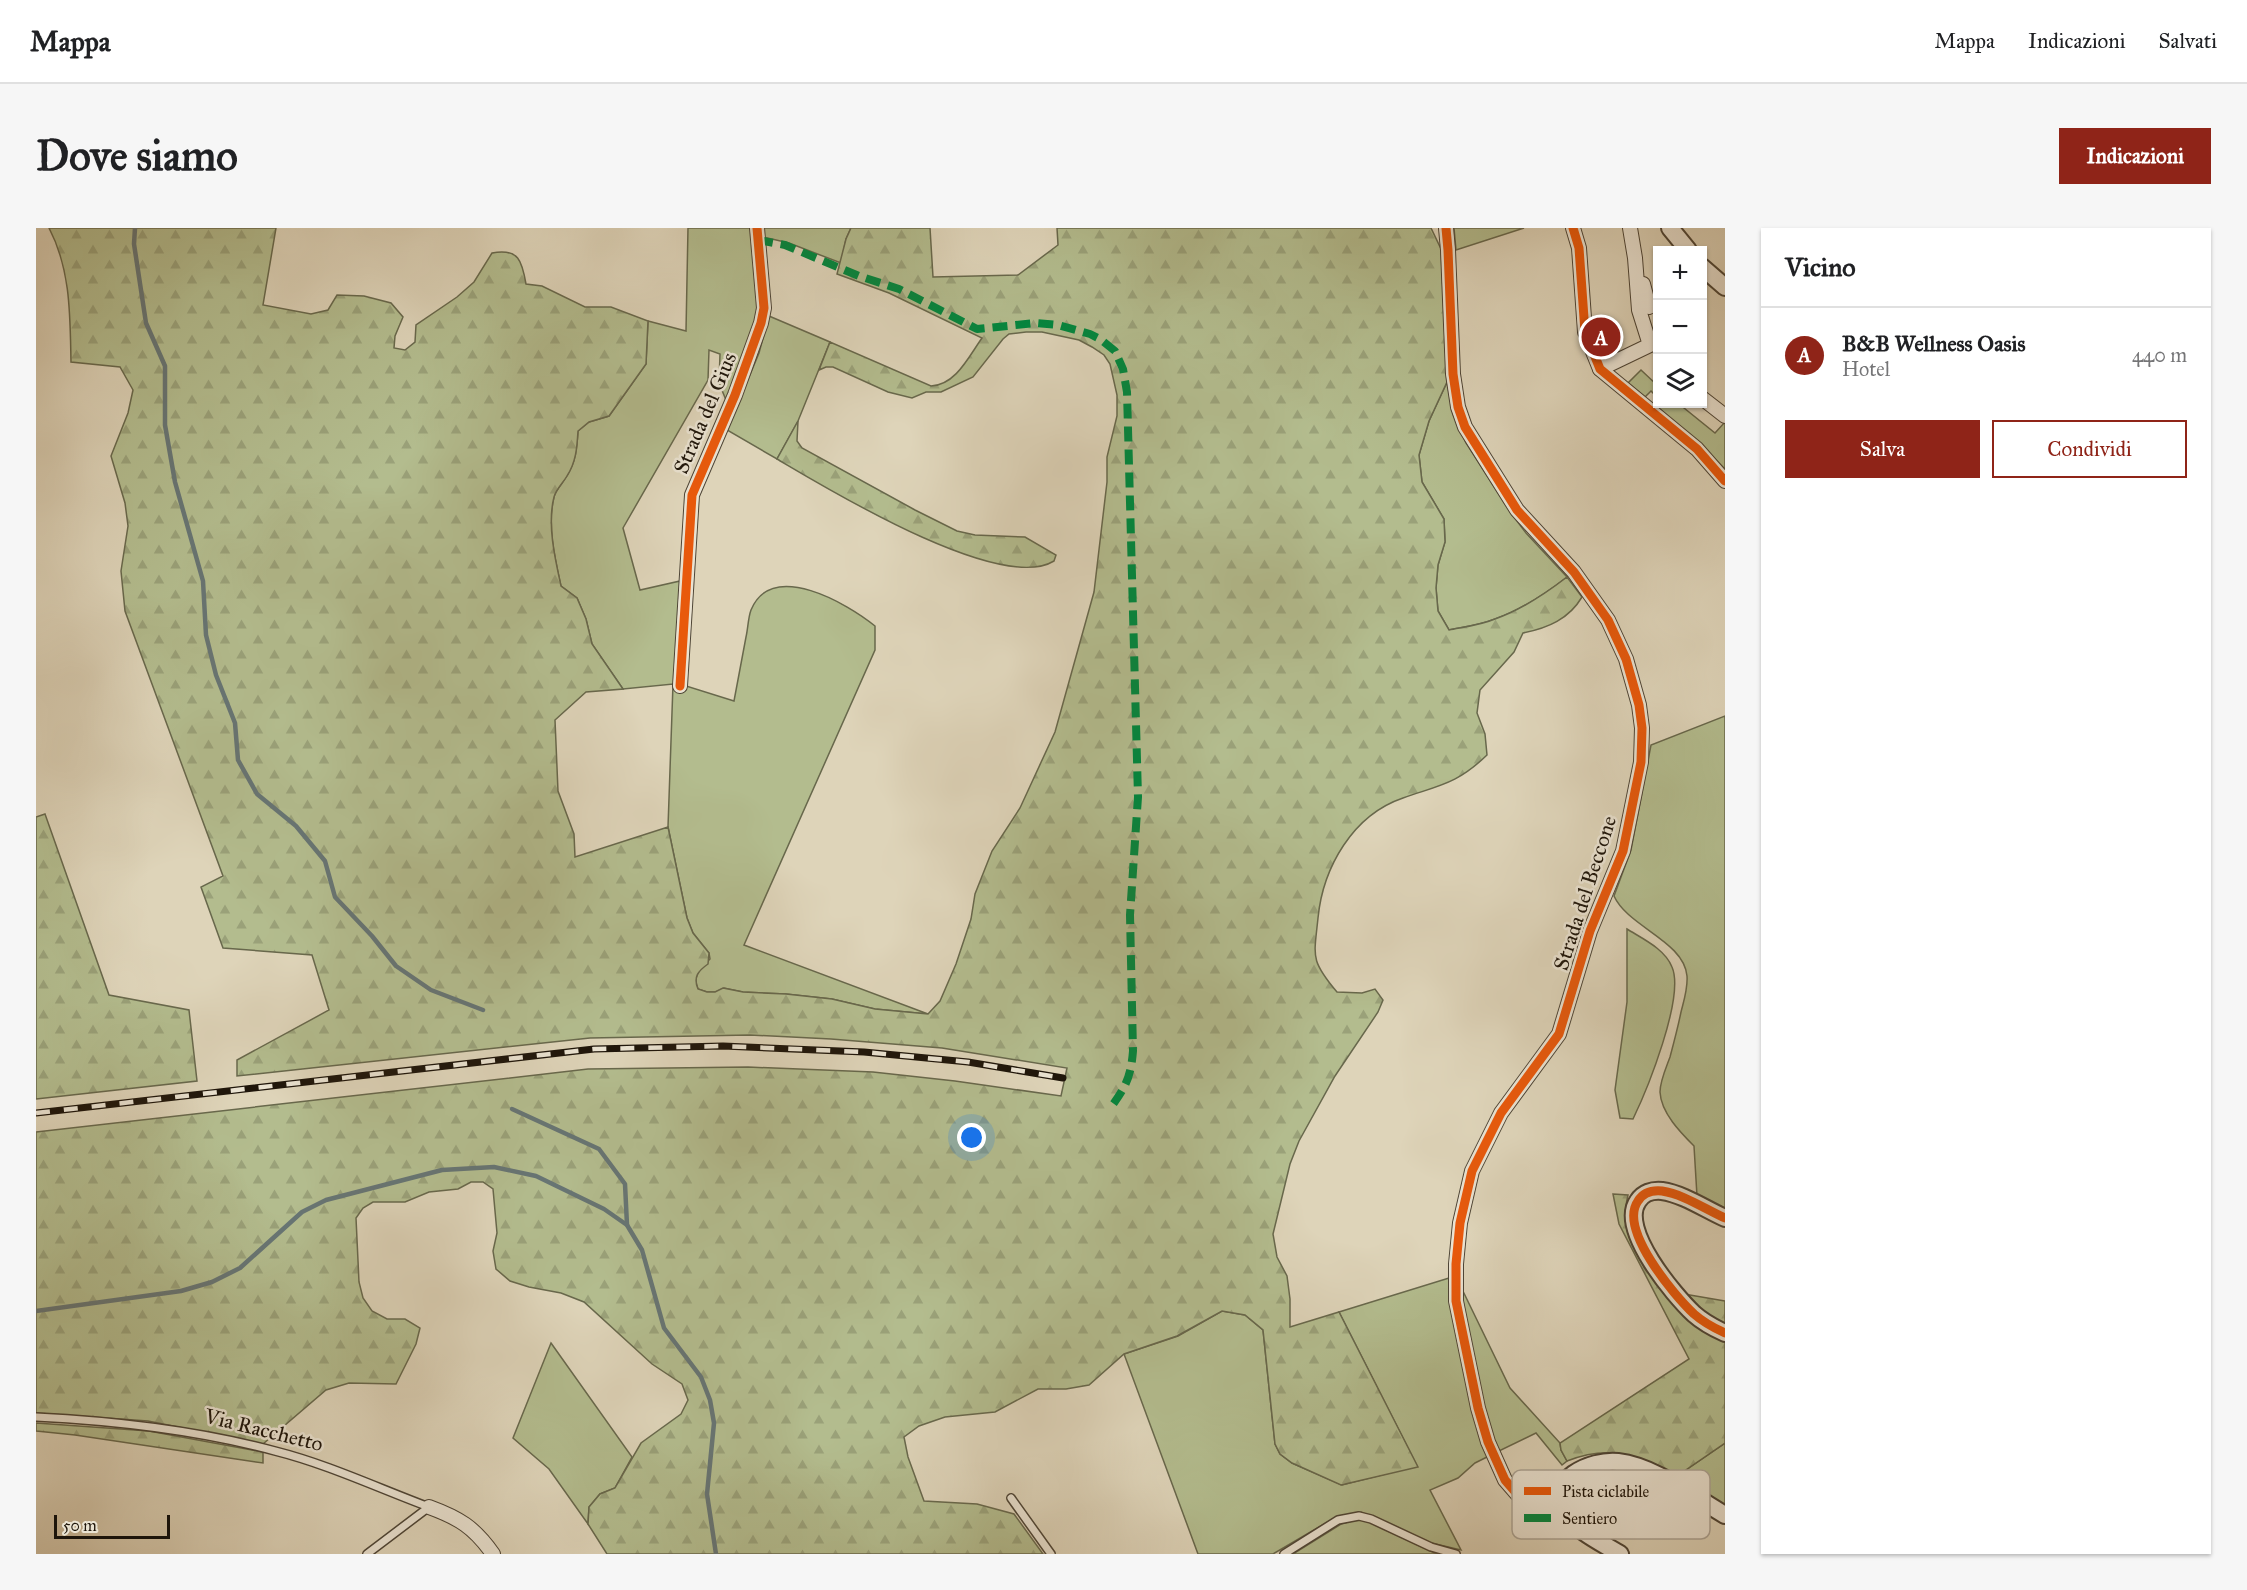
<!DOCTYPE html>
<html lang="it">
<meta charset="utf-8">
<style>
body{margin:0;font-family:"IM FELL Great Primer",serif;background:#f6f6f6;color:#202124}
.controls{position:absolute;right:18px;top:18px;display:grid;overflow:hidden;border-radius:0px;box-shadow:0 2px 4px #0004}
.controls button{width:54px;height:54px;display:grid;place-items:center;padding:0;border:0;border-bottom:2px solid #e0e0e0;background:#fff;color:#202124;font:30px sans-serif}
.scale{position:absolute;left:18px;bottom:15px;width:116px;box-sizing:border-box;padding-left:6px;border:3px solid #1e150a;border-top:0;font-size:16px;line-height:21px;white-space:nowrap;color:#1e150a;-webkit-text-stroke:4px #eae3d2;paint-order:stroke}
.you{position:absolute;left:936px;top:910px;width:21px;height:21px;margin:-15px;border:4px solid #fff;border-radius:50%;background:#1a73e8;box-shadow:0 0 0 9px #1a73e833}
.badge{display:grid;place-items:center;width:39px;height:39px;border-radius:50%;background:#8f2418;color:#fff;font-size:20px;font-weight:700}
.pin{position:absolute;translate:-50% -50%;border:3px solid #fff;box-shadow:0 2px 6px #0006}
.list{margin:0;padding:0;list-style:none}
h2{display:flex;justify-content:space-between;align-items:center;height:78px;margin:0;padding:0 24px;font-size:26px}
h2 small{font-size:20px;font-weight:400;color:#757577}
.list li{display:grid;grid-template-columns:39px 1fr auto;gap:18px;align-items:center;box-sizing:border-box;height:96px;padding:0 24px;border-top:2px solid #e0e0e0}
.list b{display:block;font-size:22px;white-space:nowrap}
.list p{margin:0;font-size:20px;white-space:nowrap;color:#757577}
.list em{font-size:20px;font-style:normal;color:#757577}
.actions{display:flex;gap:12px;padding:18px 24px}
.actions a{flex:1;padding:14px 0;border:2px solid #8f2418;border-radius:0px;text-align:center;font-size:21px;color:#8f2418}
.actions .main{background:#8f2418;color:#fff}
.icon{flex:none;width:33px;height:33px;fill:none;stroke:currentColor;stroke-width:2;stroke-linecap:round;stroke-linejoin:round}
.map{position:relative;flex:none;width:1689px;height:1326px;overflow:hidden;border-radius:0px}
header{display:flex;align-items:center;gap:36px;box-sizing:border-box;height:84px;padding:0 30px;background:#fff;border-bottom:2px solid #e0e0e0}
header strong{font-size:28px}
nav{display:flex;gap:33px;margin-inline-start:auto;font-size:21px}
.intro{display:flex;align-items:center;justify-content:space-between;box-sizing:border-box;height:144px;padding:0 36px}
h1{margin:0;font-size:42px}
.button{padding:15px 27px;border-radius:0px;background:#8f2418;color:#fff;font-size:21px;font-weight:700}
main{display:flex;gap:36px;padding:0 36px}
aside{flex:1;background:#fff;border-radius:0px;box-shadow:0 2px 4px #0004}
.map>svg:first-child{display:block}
</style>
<header>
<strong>Mappa</strong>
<nav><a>Mappa</a><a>Indicazioni</a><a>Salvati</a></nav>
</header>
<div class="intro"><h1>Dove siamo</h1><a class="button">Indicazioni</a></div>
<main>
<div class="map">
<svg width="1689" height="1326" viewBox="0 0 1689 1326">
<defs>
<pattern id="forest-firs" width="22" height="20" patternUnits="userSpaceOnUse" patternTransform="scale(1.5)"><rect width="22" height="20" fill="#b3bc8e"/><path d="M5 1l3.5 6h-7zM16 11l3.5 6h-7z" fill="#9aa179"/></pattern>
</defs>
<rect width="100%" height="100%" fill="#ded4b9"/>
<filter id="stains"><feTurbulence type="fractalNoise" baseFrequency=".00333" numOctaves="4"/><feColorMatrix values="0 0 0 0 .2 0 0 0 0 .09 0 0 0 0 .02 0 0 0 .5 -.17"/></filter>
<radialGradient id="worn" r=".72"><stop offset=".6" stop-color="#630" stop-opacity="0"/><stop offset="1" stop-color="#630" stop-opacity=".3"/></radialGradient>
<g fill="#b3bc8e" stroke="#68684c" stroke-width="1.5">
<path d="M 652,0 L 717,0 L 724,85 L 690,172 L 683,155 L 684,126 L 673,122 L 672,152 L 587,300 L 604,362 L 644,353 L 650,458 L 698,473 C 702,451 706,430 710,409 C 712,401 712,390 715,382 C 736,331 812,376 839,398 L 839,422 L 708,717 L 892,786 L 839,781 L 796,771 L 750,766 L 707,764 L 688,760 L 680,764 L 671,764 L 662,761 C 656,748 664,741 674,731 L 673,725 L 657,705 L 651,690 L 632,599 L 637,456 L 587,461 L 556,416 L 550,391 L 541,370 L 525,358 C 519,331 511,297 518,269 C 520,261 527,255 530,249 C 540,234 541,220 542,203 L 553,194 L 573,188 L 610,136 L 612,93 L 650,103 Z"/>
<polygon points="726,0 815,0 810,11 805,35 753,15 727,9"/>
<polygon points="1418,0 1488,0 1420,22"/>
<polygon points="733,88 794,114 762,193 741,231 691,202 723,125"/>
<polygon points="1605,142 1621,157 1621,169 1615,163 1609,169 1592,155"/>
<path d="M 1411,154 L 1417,186 L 1430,215 L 1475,285 L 1490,305 L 1531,349 C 1509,366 1485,382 1459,391 C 1444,397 1428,399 1413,402 L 1402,383 L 1400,360 L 1402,337 L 1409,314 L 1408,291 L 1386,254 L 1383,227 L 1393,193 Z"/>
<polygon points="1626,176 1643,176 1679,205 1689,194 1689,241 1665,217 1622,180"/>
<path d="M 1689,488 L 1689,980 L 1661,968 L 1658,918 C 1645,905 1625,885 1624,864 C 1624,853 1630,840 1634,829 C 1638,814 1642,799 1645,784 C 1648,772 1652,760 1651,748 C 1648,713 1592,699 1578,668 L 1595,622 L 1615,517 Z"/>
<path d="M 1591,701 C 1607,711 1629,721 1636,739 C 1649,769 1611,862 1597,891 L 1584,890 L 1579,862 L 1591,774 Z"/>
<polygon points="1413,1050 1415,1076 1453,1228 1439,1235 1422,1250 1394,1262 1425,1322 1391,1314 1325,1284 1300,1289 1237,1326 1162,1326 1088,1126 1142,1108 1186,1083 1209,1087 1227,1102 1239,1216 1244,1226 1256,1235 1306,1257 1381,1238 1303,1084"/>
<polygon points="1424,1057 1474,1160 1524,1215 1525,1222 1531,1233 1526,1237 1500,1205 1461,1224 1447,1181"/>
<polygon points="515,1115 596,1229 579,1260 564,1266 553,1279 552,1296 513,1241 477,1210"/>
<polygon points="1689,1215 1689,1277 1641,1248"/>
<polygon points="1323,1291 1333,1294 1401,1326 1257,1326 1305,1296"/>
</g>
<g fill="url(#forest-firs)" stroke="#68684c" stroke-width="1.5">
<path d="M 13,0 L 240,0 L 227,77 L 275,86 L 292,82 L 301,67 L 328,68 L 355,75 L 367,89 L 359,108 L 358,120 L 369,122 L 379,114 L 380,97 L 421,69 L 438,54 L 456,25 C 483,20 486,33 490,56 L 506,58 L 549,79 L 575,79 L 612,93 L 610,136 L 573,188 L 553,194 L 542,203 C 541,220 540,234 531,248 C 527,255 520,261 518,269 C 511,296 519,331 525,358 L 541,370 L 550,391 L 556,416 L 587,461 L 550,464 L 519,492 L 522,563 L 538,606 L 539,629 L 632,599 L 651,690 L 657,705 L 673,725 L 672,736 C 662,743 657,749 662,761 L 671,764 L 679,764 L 687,760 L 707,764 L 750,766 L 796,771 L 839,781 L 892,786 L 904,773 L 920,736 L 935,691 L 939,666 L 956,623 L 984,580 L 1019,504 L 1058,364 L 1071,254 L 1071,229 L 1081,188 L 1081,167 L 1074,136 L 1068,127 L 1056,119 L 1043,112 L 1006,104 L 990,104 L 973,106 L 967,111 L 937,149 L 905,164 L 890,164 L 876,170 L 852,164 L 797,139 L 790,139 L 783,142 L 794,114 L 895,158 C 920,157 933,128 946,110 L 853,65 L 801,46 L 810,11 L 815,0 L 894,0 L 897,49 L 982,47 L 1022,17 L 1021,0 L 1395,0 L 1405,21 L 1411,154 L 1393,193 L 1383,227 L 1386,254 L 1408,291 L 1409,314 L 1402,337 L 1400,360 L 1402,383 L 1413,402 C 1428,399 1445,397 1459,391 C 1485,382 1509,366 1531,349 L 1546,369 C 1533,391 1512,400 1487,405 L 1478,424 L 1444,462 L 1441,485 L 1449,506 L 1451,527 C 1421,556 1404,557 1367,570 C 1317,587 1287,639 1282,690 C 1278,729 1274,732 1301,764 L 1326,765 L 1339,761 L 1347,772 L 1342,784 L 1299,848 L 1263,913 L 1254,936 L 1237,1006 L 1241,1029 L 1251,1048 L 1254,1071 L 1254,1099 L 1303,1084 L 1382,1239 L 1305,1257 L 1256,1235 L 1244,1226 L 1239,1216 L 1227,1102 L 1209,1087 L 1186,1083 L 1141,1108 L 1088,1126 L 1053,1157 L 1030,1161 L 1002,1161 L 959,1184 L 909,1189 L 883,1198 L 868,1209 L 872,1229 L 888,1273 L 941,1276 L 978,1286 L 1007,1326 L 571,1326 L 552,1296 L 553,1279 L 564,1266 L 579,1260 L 605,1215 L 645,1186 L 652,1172 L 646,1156 L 616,1136 L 548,1074 L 525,1065 L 493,1059 L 474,1053 L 460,1041 L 457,1023 L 461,1005 L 457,961 L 447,954 L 435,954 L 422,961 L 393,964 L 369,974 L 337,974 L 327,980 L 320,990 L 323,1054 L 327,1070 L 336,1083 L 351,1091 L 369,1091 L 384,1100 L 380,1116 L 360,1156 L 313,1155 L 290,1162 L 227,1216 L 112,1193 L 0,1185 L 0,904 L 552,841 L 712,839 L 837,844 L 919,853 L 1025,868 L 1031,840 L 906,820 L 795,811 L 714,807 L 554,810 L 201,848 L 201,832 L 293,782 L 276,727 L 187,720 L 165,659 L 187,648 L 89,383 L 85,343 L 92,298 L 89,275 L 75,228 L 92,185 L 97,162 L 84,139 L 35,134 C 34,88 35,42 13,0 Z"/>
<path d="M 762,193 L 761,213 L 766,220 L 879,282 L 921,303 L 939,307 L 989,309 L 1020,327 L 1018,333 C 964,366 792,261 741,231 Z"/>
<polygon points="9,586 73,767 153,782 161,853 0,871 0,589"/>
<path d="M 1577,966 L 1592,967 C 1590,976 1588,985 1590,995 C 1594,1016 1635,1079 1653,1092 C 1664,1100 1677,1106 1689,1113 L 1689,1215 L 1641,1248 C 1602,1227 1574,1216 1531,1233 L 1525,1222 L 1524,1215 L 1653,1131 L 1583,996 Z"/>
<polygon points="1648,1066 1689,1073 1689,1098 1665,1082"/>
<polygon points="0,1195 113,1203 227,1224 227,1235 39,1207 0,1203"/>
</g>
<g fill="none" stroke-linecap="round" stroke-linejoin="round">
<g stroke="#677574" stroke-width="4.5">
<polyline points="99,0 98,16 110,95 129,138 129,197 139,254 167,353 170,407 180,447 199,495 202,532 221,566 260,598 289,633 299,669 336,708 360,738 395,762 447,782"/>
<polyline points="476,881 563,921 589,956 591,997"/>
<polyline points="0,1083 145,1063 176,1054 204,1040 266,984 290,972 406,942 458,939 500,948 568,981 591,997 606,1022 628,1100 665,1149 674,1172 678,1195 671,1266 680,1326"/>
</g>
<defs>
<g id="service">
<path d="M 0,1189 C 81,1193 161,1202 239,1223 C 291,1236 342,1260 393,1279"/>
<polyline points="975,1270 1015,1326"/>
<polyline points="331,1326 393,1279"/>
<polyline points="1248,1326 1302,1292 1323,1288 1335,1291 1395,1319 1420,1326"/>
</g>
<g id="minor">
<polyline points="1410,0 1412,22 1417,146 1422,179 1429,199 1481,282 1538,344 1572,392 1590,431 1603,477 1606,500 1605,534 1587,623 1554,703 1523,806 1465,885 1436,943 1424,995 1420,1036 1420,1073 1442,1180 1452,1214 1469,1252 1489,1275 1505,1284 1529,1286"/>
<polyline points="1537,0 1543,20 1549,104 1564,141 1661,221 1689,253"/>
<polyline points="1607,56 1613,79"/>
<polyline points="1564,141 1614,117 1603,82 1599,30 1594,0"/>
<polyline points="1666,170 1689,188"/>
<polyline points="644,458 656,267 699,167 725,95 728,80 721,0"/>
<path d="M 393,1279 C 423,1290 438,1299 457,1326"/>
</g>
<g id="tertiary">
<polyline points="1634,0 1652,22"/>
<polyline points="1666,39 1689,59"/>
<path d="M 1689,990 C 1669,981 1647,966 1626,963 C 1616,962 1607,965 1602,973 C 1582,1001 1638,1067 1658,1086 C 1667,1094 1678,1100 1689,1105"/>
<path d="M 1584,1326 C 1566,1315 1540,1303 1529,1285 C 1507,1252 1556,1231 1582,1234 C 1618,1238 1658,1269 1689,1287"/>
</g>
</defs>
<use href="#service" stroke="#4e4536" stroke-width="10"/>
<use href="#minor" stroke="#4e4536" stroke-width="16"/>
<use href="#tertiary" stroke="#4e4536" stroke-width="20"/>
<use href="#service" stroke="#eae3d2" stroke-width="7"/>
<use href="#minor" stroke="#eae3d2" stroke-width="14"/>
<use href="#tertiary" stroke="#eae3d2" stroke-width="16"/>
<defs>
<polyline id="rail" points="0,885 558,821 687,818 828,824 932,834 1027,850"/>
</defs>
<use href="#rail" stroke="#1e150a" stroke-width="7"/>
<use href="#rail" stroke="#eae3d2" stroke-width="4.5" stroke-dasharray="14" stroke-linecap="butt"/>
<path stroke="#00873e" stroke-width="8" stroke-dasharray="15 8" stroke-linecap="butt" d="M 722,12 L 749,17 L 823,48 L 863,61 L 941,101 L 1000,95 L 1022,97 L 1054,106 L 1064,111 L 1079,123 L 1087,141 L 1091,164 L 1102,569 L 1094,687 L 1097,823 C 1095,848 1090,859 1075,879"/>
<defs>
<g id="cycleway">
<polyline points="1410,0 1412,22 1417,146 1422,179 1429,199 1481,282 1538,344 1572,392 1590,431 1603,477 1606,500 1605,534 1587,623 1554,703 1523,806 1465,885 1436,943 1424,995 1420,1036 1420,1073 1442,1180 1452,1214 1469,1252 1489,1275 1505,1284 1529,1286"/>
<polyline points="1537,0 1543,20 1549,104 1564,141 1661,221 1689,253"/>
<polyline points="644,458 656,267 699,167 725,95 728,80 721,0"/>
<path d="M 1689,990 C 1669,981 1647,966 1626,963 C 1616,962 1607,965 1602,973 C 1582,1001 1638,1067 1658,1086 C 1667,1094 1678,1100 1689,1105"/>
</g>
</defs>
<use href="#cycleway" stroke="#eae3d2" stroke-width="13"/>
<use href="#cycleway" stroke="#e8590c" stroke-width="9"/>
</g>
<g text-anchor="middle" stroke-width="5" stroke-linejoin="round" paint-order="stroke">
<g font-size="21" fill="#1e150a" stroke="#eae3d2">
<text transform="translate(669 185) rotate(-67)" y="7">Strada del Gius</text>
<text transform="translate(1549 665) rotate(-72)" y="7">Strada del Beccone</text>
<text transform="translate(228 1202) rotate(14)" y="7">Via Racchetto</text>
</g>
</g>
<rect x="1476" y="1242" width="198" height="69" rx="9" fill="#eae3d2" stroke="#ada596" stroke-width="1.5"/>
<rect x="1488" y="1259" width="27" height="8" fill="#e8590c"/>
<rect x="1488" y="1286" width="27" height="8" fill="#00873e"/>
<g font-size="16" fill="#1e150a">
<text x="1526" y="1269">Pista ciclabile</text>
<text x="1526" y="1296">Sentiero</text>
</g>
<rect width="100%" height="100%" filter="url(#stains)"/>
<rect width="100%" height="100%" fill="url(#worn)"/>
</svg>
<div class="controls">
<button>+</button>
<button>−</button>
<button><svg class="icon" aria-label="layers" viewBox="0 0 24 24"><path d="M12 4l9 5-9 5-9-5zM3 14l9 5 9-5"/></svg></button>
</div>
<div class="scale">50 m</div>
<div class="you"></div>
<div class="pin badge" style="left:1565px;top:109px">A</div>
</div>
<aside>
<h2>Vicino<small></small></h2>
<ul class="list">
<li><span class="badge">A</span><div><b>B&amp;B Wellness Oasis</b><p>Hotel</p></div><em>440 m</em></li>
</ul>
<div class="actions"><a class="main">Salva</a><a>Condividi</a></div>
</aside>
</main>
